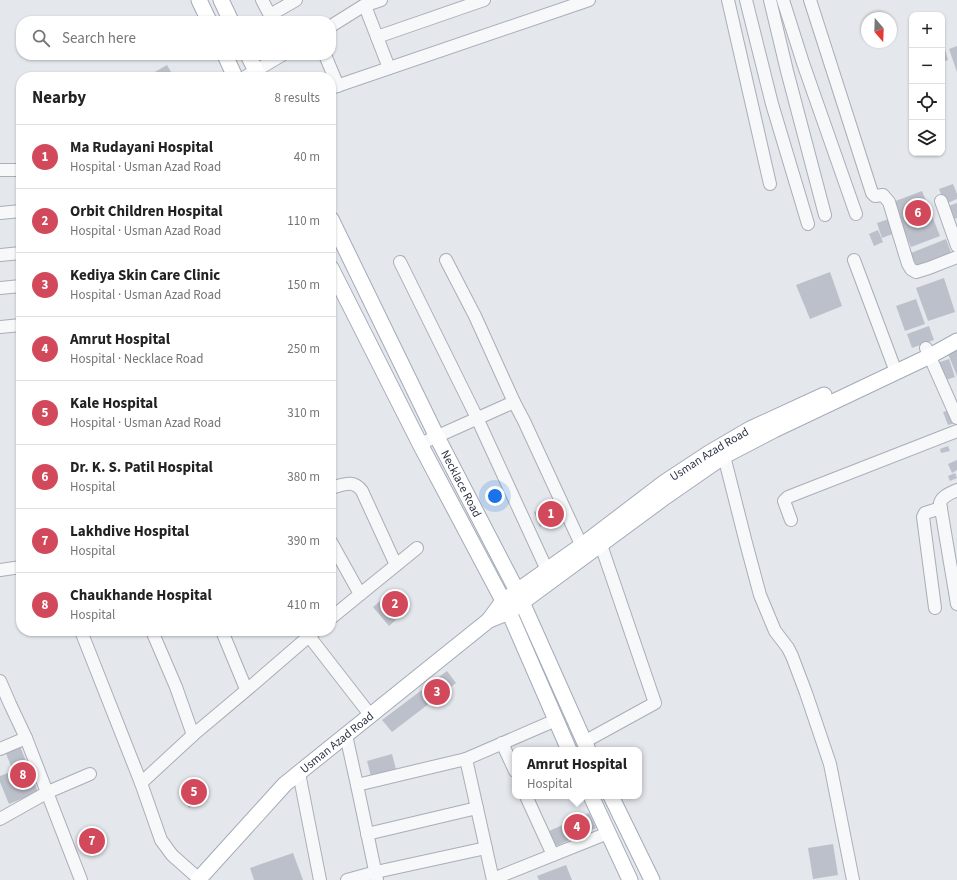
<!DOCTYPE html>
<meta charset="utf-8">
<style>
body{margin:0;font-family:"Source Sans 3",sans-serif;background:#f2f2f2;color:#222}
.controls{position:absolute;right:12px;top:12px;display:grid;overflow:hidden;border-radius:8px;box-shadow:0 1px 3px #0004}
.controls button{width:36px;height:36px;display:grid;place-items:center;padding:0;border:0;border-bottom:1px solid #e0e0e0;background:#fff;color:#222;font:20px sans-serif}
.compass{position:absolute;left:861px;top:12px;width:36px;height:36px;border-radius:50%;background:#fff;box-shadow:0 1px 3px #0004;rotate:161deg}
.you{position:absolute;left:495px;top:496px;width:14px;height:14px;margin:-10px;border:3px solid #fff;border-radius:50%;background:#1a73e8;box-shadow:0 0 0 6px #1a73e833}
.badge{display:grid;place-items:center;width:26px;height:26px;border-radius:50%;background:#d1495b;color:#fff;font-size:13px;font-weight:700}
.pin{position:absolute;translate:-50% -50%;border:2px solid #fff;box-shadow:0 1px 4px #0006}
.popup{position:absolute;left:512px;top:747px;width:130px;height:52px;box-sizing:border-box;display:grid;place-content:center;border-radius:8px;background:#fff;filter:drop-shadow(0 1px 3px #0005);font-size:13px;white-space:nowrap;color:#767676}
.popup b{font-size:15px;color:#222}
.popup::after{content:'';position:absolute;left:50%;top:100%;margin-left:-8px;border:8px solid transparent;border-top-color:#fff}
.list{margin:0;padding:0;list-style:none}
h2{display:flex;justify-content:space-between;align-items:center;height:52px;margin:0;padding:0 16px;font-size:17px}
h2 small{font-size:13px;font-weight:400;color:#767676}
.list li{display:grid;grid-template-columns:26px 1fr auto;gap:12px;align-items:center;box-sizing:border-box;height:64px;padding:0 16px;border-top:1px solid #e0e0e0}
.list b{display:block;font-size:15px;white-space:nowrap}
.list p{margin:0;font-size:13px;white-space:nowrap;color:#767676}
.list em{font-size:13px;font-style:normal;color:#767676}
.icon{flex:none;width:22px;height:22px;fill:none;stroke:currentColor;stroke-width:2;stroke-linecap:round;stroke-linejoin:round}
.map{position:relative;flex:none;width:957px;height:880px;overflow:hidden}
.search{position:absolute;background:#fff;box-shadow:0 1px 3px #0004;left:16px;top:16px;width:320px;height:44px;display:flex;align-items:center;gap:10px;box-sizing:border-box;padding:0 14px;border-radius:16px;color:#767676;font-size:15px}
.panel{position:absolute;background:#fff;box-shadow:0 1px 3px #0004;left:16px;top:72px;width:320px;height:564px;border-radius:16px}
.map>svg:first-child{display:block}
</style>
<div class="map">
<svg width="957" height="880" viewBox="0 0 957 880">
<rect width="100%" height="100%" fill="#e4e7ec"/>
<g fill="#bbc0ca">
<polygon points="942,46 944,46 948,60 942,62"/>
<polygon points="957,46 957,72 949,49"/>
<polygon points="167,65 174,77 146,77"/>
<polygon points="953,184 957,194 957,199 945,204 939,189"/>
<polygon points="922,191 940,236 911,247 893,202"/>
<polygon points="957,203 957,218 950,220 946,207"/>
<polygon points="889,219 895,233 882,238 877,223"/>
<polygon points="878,230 883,242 874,246 869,234"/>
<polygon points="946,239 952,255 917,269 911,253"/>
<polygon points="830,272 842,306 810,319 796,285"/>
<polygon points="944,278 955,312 928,321 916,288"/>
<polygon points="916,299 925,324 905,331 896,306"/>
<polygon points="929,326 934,340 912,348 907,334"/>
<polygon points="957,345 957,376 946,349"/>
<polygon points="949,359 955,377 943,381 937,363"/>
<polygon points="950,410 955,423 948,425 943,412"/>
<polygon points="948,446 950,451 941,453 940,449"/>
<polygon points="957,460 957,470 952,473 948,464"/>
<polygon points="955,473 957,478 950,481 948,476"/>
<polygon points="558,502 564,516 540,527 534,512"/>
<polygon points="391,592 407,610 389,626 373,607"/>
<polygon points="447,671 456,683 392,732 382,720"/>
<polygon points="20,746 38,792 9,804 0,782 0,776 13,771 5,751"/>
<polygon points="392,754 397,773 372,780 367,761"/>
<polygon points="197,780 205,797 189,808 180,788"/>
<polygon points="589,813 596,828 554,847 547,832"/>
<polygon points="96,830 101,844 85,851 80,836"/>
<polygon points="833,844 838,875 813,879 808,848"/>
<polygon points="293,853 303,880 254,880 250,868"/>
<polygon points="566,865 572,880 539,880 537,876"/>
</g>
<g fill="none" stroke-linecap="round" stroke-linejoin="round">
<defs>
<g id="minor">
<polyline points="262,0 273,21"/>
<polyline points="728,0 770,184"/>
<polyline points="746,0 772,104 808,224"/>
<polyline points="770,0 787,71 825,215"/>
<polyline points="783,0 803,63 856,214"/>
<polyline points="810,0 872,193 875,196 883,195 889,202 908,264 911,269 916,272 929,268 957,257"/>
<polyline points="365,6 389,68"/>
<polyline points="270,15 296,0"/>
<polyline points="331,26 363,6 381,0"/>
<polyline points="377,37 484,0"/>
<polyline points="325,55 338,86"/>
<polyline points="245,77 282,55"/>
<polyline points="331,88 589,0"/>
<polyline points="0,170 21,170"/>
<polyline points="941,201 957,246"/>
<polyline points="0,213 21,211"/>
<polyline points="0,255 21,253"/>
<polyline points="446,260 475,316 514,402 524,421 585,553"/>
<polyline points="854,260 896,372"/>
<polyline points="400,262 477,418 547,570"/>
<polyline points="0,288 21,286"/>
<polyline points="0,327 21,325"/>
<polyline points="926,348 957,418"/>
<polyline points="420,444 514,402"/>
<polyline points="724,456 746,543 760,595 775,631 788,648 792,656 806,693 830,764 853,880"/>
<path d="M 331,488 C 343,485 353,479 362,491 L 396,565"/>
<path d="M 957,490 C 951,493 942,496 940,503 L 957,604"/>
<polyline points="791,520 784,501 788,497 957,431"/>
<polyline points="331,542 360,594"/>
<polyline points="0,570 21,567"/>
<polyline points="935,608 923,517 925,513 941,508"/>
<polyline points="331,618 417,548"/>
<polyline points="81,631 141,783"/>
<polyline points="152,631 176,687 193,735"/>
<polyline points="222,631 246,689"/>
<polyline points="305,631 371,716"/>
<polyline points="0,681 10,704 26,738 81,880"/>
<polyline points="346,735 357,785 466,759"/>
<polyline points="584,742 655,703 601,545"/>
<polyline points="502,743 515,771"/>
<polyline points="0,749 26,738"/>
<polyline points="299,773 320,880"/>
<polyline points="357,785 377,880"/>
<polyline points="526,796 553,855"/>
<polyline points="0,819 48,792 90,774"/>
<polyline points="367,834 477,808"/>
<polyline points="199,879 172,855 161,840 141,783 193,735 256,682 315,631"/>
<polyline points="493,879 608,833"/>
<polyline points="347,880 376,872 486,848"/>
<polyline points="493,880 466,759 556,720"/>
</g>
<g id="major">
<polyline points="199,0 209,21"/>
<polyline points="221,0 231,21"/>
<polyline points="225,55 235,77"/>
<polyline points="248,55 259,77"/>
<path id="s1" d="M 331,219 L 437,437 L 517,591 L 588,750"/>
<polyline points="331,268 420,444 509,612 556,720 569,750"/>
<path id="s2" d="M 489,620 L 503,601 L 581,546 L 665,482 L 709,453 L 750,429 L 824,395"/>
<polyline points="591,796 630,880"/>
<polyline points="611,796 652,880"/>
<path id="s3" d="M 198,880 L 285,784 L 489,620 L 509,612 L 665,497 L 724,456 L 774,430 L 930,356 L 957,341"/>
</g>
</defs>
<use href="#minor" stroke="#a9aeb7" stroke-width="14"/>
<use href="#major" stroke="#a3abb8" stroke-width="17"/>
<use href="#minor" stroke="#f7f8fa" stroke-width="12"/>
<use href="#major" stroke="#fff" stroke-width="15"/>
</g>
<g text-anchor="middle" stroke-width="3" stroke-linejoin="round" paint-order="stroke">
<g font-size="12" fill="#2b3445" stroke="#f4f6f9">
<text dy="4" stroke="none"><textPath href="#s2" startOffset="277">Usman Azad Road</textPath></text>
<text dy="4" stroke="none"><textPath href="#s1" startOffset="295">Necklace Road</textPath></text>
<text dy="4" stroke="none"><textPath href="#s3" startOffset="196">Usman Azad Road</textPath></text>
</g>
</g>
</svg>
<div class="controls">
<button>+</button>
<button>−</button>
<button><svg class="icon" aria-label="locate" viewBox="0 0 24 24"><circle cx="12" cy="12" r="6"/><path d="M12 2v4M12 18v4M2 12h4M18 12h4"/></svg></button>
<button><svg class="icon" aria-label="layers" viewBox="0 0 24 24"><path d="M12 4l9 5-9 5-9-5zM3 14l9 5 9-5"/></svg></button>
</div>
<svg class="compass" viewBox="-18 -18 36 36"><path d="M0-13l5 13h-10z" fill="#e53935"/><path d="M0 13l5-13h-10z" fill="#767676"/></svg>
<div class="you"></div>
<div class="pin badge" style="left:551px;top:514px">1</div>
<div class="pin badge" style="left:395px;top:604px">2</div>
<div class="pin badge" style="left:437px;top:692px">3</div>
<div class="pin badge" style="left:577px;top:827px">4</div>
<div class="popup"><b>Amrut Hospital</b>Hospital</div>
<div class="pin badge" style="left:194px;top:792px">5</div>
<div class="pin badge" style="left:918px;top:213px">6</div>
<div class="pin badge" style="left:92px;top:841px">7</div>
<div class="pin badge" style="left:23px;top:775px">8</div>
<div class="search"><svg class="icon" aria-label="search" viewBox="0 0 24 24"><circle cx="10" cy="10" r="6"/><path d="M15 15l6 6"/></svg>Search here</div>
<section class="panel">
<h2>Nearby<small>8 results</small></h2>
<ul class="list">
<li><span class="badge">1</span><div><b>Ma Rudayani Hospital</b><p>Hospital · Usman Azad Road</p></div><em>40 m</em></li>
<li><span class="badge">2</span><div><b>Orbit Children Hospital</b><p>Hospital · Usman Azad Road</p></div><em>110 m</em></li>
<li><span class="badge">3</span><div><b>Kediya Skin Care Clinic</b><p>Hospital · Usman Azad Road</p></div><em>150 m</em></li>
<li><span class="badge">4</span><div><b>Amrut Hospital</b><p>Hospital · Necklace Road</p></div><em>250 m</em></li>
<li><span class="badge">5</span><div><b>Kale Hospital</b><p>Hospital · Usman Azad Road</p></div><em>310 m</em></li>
<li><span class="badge">6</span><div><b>Dr. K. S. Patil Hospital</b><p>Hospital</p></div><em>380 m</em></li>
<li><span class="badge">7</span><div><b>Lakhdive Hospital</b><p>Hospital</p></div><em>390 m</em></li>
<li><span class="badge">8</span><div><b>Chaukhande Hospital</b><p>Hospital</p></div><em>410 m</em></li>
</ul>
</section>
</div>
